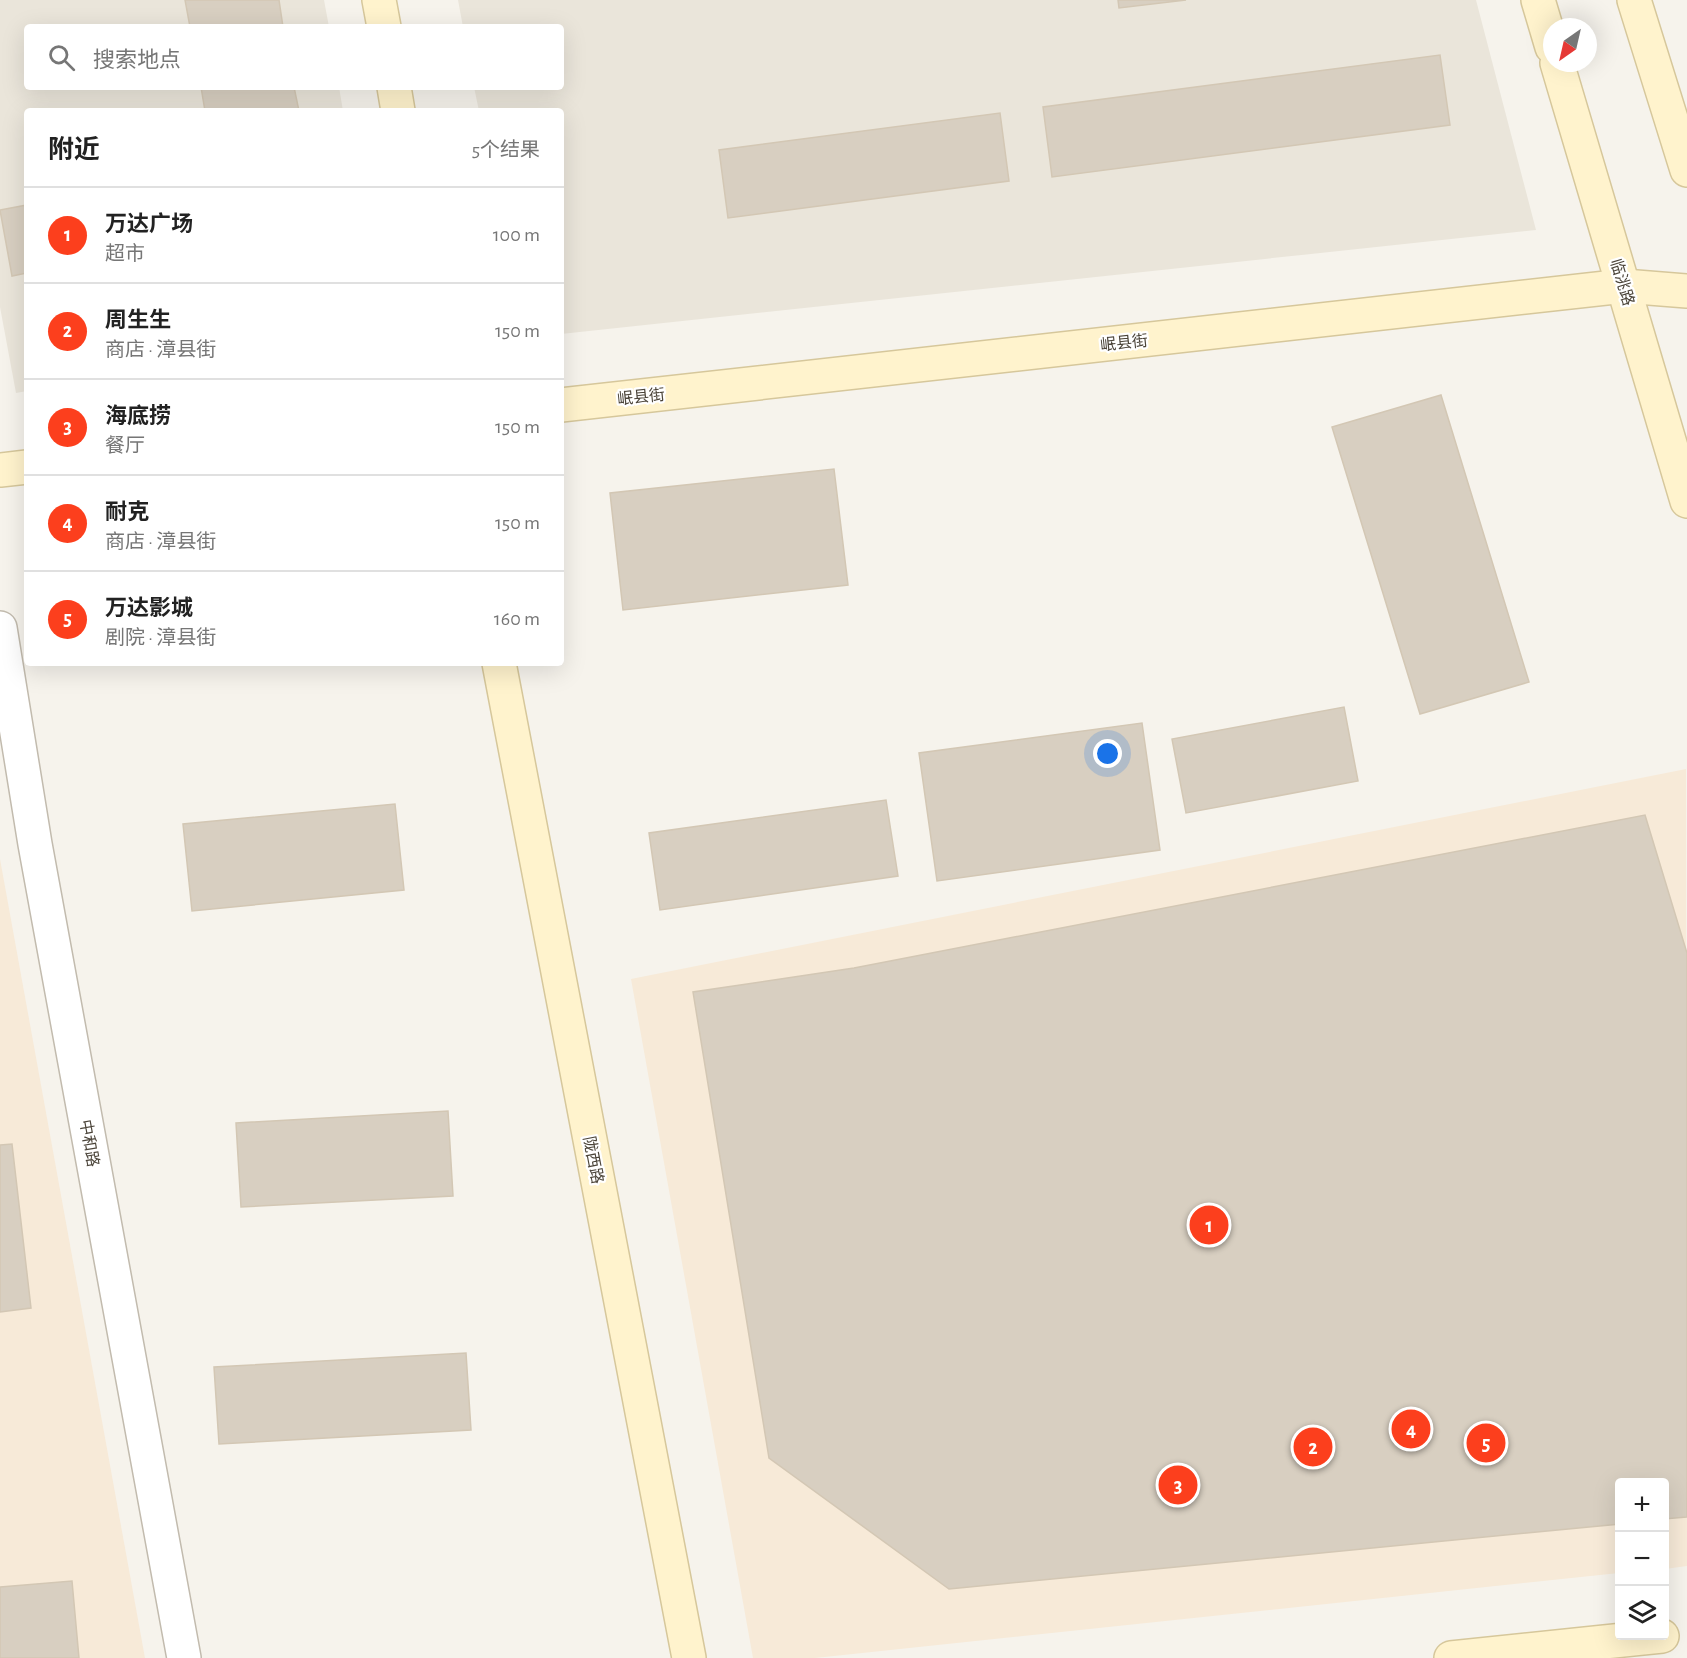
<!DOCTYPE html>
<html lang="zh">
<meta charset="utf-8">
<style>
body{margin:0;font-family:"Alegreya Sans","Noto Sans SC",sans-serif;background:#f2f2f2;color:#222}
.controls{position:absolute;right:18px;bottom:18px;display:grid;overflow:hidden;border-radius:6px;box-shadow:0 6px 24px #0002}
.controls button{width:54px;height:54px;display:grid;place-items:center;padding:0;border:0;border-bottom:2px solid #e0e0e0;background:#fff;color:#222;font:30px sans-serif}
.compass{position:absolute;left:1543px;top:18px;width:54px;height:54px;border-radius:50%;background:#fff;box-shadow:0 6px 24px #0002;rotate:214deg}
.you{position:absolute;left:1108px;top:754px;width:21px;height:21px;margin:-15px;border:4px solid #fff;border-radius:50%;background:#1a73e8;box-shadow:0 0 0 9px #1a73e833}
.badge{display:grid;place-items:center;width:39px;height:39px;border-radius:50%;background:#fc3f1d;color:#fff;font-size:20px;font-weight:700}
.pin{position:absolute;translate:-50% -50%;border:3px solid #fff;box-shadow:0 2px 6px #0006}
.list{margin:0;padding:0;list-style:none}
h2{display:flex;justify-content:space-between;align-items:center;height:78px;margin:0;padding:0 24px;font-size:26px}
h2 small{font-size:20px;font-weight:400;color:#767676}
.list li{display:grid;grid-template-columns:39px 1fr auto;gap:18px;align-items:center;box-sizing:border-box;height:96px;padding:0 24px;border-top:2px solid #e0e0e0}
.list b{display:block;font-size:22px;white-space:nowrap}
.list p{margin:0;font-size:20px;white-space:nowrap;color:#767676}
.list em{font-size:20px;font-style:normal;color:#767676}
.icon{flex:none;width:33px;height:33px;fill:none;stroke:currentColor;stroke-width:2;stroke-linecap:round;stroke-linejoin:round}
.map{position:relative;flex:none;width:1687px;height:1658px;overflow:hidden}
.search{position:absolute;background:#fff;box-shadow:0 6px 24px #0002;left:24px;top:24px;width:540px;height:66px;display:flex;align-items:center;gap:15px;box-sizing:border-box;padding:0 21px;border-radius:6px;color:#767676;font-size:22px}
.panel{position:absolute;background:#fff;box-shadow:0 6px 24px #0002;left:24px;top:108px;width:540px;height:558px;border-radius:6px}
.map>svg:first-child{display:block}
</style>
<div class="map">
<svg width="1687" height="1658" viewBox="0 0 1687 1658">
<rect width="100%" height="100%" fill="#f6f3ec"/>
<g fill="#eae5da">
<polygon points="0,0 324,0 329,27 27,27 27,87 339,87 343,111 27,111 27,391 16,393 0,307"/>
<polygon points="458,0 1476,0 1536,230 561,334 561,111 479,111 474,87 561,87 561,27 463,27"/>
</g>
<g fill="#f7ead8">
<polygon points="1686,769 1687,1566 1665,1569 1664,1482 1620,1482 1619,1573 815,1658 753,1658 631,979"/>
<polygon points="0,859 145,1658 0,1658"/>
</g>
<g fill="#d8cfc1" stroke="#d3c7b4" stroke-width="1.5">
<polygon points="185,0 279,0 283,27 190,27"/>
<polygon points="1118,0 1186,0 1119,8"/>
<polygon points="1440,55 1450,125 1052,177 1043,107"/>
<polygon points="201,87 294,87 299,111 205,111"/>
<polygon points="1000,113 1009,181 728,218 719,150"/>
<polygon points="27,205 27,273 12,276 0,210"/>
<polygon points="1441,395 1529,682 1420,714 1332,427"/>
<polygon points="834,469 848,585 623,610 610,493"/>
<polygon points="1344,707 1358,781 1186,813 1172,739"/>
<polygon points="1142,723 1160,850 937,881 919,753"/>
<polygon points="886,800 898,876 660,910 649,833"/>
<polygon points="395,804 404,890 192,911 183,824"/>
<polygon points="1645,815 1687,953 1687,1517 1664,1519 1664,1482 1620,1482 1620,1524 949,1589 769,1458 693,992 854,968"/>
<polygon points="448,1111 453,1196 241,1207 236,1123"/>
<polygon points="12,1144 31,1308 0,1312 0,1145"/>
<polygon points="466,1353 471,1430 219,1444 214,1367"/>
<polygon points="72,1581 79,1658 0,1658 0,1587"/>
</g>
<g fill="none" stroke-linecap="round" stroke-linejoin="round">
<defs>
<polyline id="street" points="0,628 35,844 184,1658"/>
<g id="secondary">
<polyline points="379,0 384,27"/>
<polyline points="1538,0 1552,47"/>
<polyline points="1634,0 1687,170"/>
<polyline points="1557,63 1687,501"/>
<polyline points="394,87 398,111"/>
<polyline points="561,405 1624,286 1687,291"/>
<polyline points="0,470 27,467"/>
<polyline points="499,663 689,1658"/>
<polyline points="1451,1658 1662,1636"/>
</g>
</defs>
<use href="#street" stroke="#c2bbae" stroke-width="36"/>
<use href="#secondary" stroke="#d6c79b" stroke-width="36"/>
<use href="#street" stroke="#fff" stroke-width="33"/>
<use href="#secondary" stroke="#fff3cd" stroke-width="33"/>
</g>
<g text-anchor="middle" stroke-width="4.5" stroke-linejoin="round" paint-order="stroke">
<g font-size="16" fill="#4b4439" stroke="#fff">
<text transform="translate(1623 282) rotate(73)" y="6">临洮路</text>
<text transform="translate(1124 342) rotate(-6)" y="6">岷县街</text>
<text transform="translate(641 396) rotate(-6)" y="6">岷县街</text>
<text transform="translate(90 1143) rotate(80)" y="6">中和路</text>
<text transform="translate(594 1160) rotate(79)" y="6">陇西路</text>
</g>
</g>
</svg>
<div class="controls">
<button>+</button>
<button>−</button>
<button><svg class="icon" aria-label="layers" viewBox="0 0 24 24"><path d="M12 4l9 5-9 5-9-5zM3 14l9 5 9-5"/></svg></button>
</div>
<svg class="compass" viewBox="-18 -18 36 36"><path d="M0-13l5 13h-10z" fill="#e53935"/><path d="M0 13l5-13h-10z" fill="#767676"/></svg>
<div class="you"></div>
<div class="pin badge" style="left:1209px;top:1225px">1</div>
<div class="pin badge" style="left:1313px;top:1447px">2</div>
<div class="pin badge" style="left:1178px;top:1485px">3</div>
<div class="pin badge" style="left:1411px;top:1429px">4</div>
<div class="pin badge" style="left:1486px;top:1443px">5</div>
<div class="search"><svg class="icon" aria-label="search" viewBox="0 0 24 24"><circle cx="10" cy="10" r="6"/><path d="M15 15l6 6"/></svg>搜索地点</div>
<section class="panel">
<h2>附近<small>5个结果</small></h2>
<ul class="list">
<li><span class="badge">1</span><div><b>万达广场</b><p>超市</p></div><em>100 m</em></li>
<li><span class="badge">2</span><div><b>周生生</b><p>商店 · 漳县街</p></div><em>150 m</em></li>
<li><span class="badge">3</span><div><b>海底捞</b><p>餐厅</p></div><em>150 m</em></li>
<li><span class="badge">4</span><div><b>耐克</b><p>商店 · 漳县街</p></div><em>150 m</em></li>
<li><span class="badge">5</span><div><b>万达影城</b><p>剧院 · 漳县街</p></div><em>160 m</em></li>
</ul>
</section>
</div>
